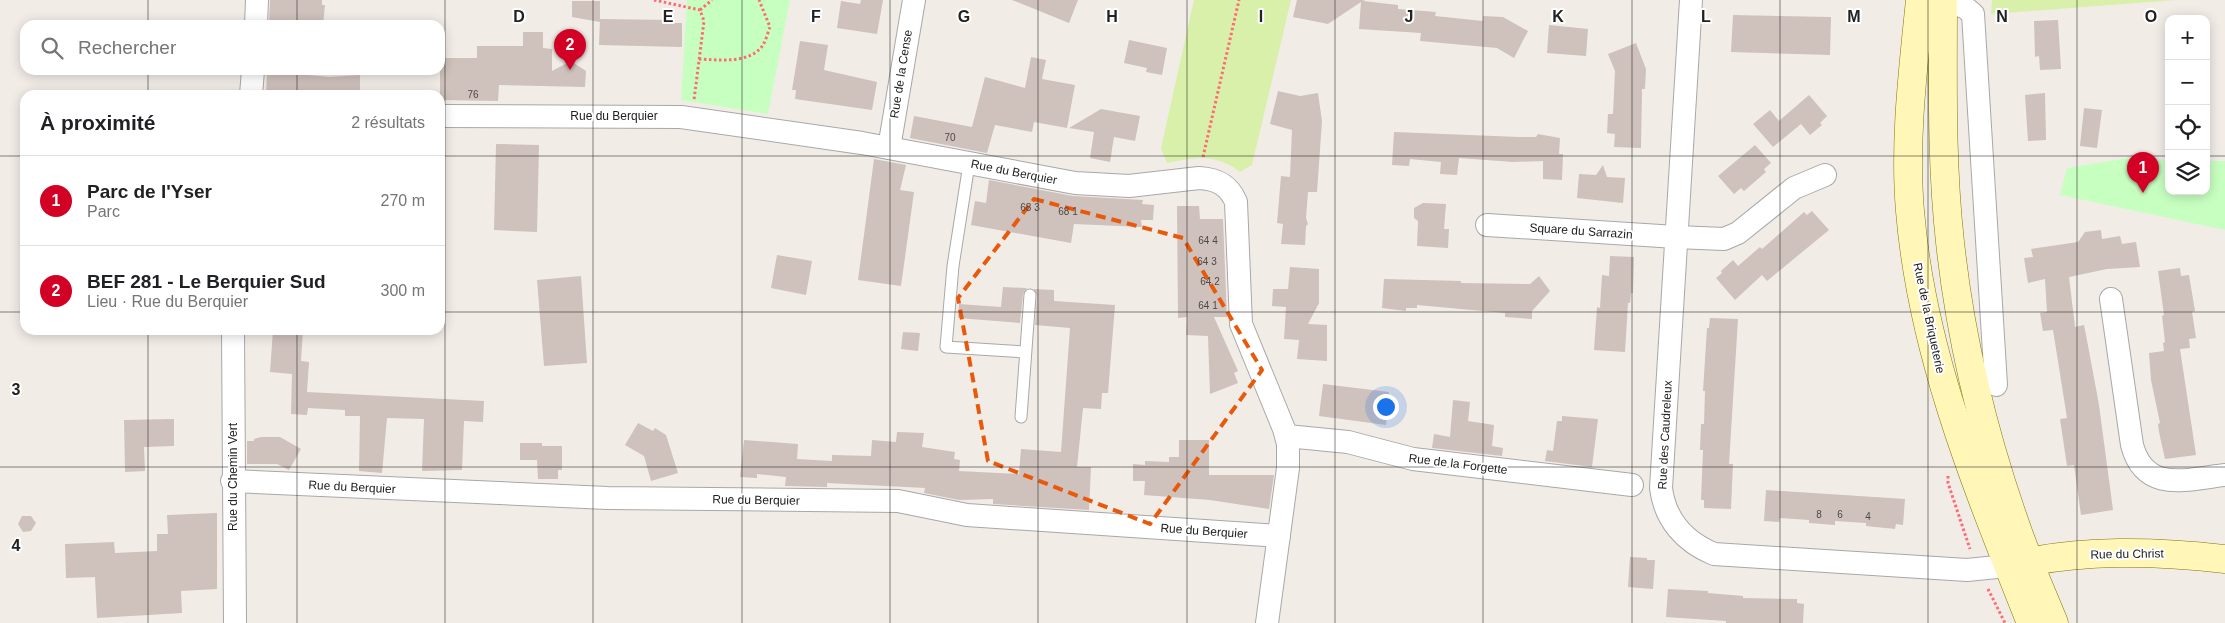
<!DOCTYPE html>
<html lang="fr">
<meta charset="utf-8">
<style>
body{margin:0;font-family:Arial,sans-serif;background:#f2f2f2;color:#202124}
.controls{position:absolute;right:15px;top:15px;display:grid;overflow:hidden;border-radius:10px;box-shadow:0 2px 12px #0003}
.controls button{width:45px;height:45px;display:grid;place-items:center;padding:0;border:0;border-bottom:1px solid #e0e0e0;background:#fff;color:#202124;font:25px sans-serif}
.you{position:absolute;left:1385px;top:406px;width:18px;height:18px;margin:-12px;border:4px solid #fff;border-radius:50%;background:#1a73e8;box-shadow:0 0 0 8px #1a73e833}
.badge{display:grid;place-items:center;width:32px;height:32px;border-radius:50%;background:#d20024;color:#fff;font-size:16px;font-weight:700}
.pin{position:absolute;translate:-50% -41px;filter:drop-shadow(0 1px 2px #0008)}
.pin::after{content:'';position:absolute;top:26px;width:18px;height:15px;background:inherit;clip-path:polygon(0 0,100% 0,50% 100%)}
.list{margin:0;padding:0;list-style:none}
h2{display:flex;justify-content:space-between;align-items:center;height:65px;margin:0;padding:0 20px;font-size:21px}
h2 small{font-size:16px;font-weight:400;color:#757577}
.list li{display:grid;grid-template-columns:32px 1fr auto;gap:15px;align-items:center;box-sizing:border-box;height:90px;padding:0 20px;border-top:1px solid #e0e0e0}
.list b{display:block;font-size:19px;white-space:nowrap}
.list p{margin:0;font-size:16px;white-space:nowrap;color:#757577}
.list em{font-size:16px;font-style:normal;color:#757577}
.icon{flex:none;width:28px;height:28px;fill:none;stroke:currentColor;stroke-width:2;stroke-linecap:round;stroke-linejoin:round}
.map{position:relative;flex:none;width:2225px;height:623px;overflow:hidden}
.search{position:absolute;background:#fff;box-shadow:0 2px 12px #0003;left:20px;top:20px;width:425px;height:55px;display:flex;align-items:center;gap:12px;box-sizing:border-box;padding:0 18px;border-radius:15px;color:#757577;font-size:19px}
.panel{position:absolute;background:#fff;box-shadow:0 2px 12px #0003;left:20px;top:90px;width:425px;height:245px;border-radius:15px}
.map>svg:first-child{display:block}
</style>
<div class="map">
<svg width="2225" height="623" viewBox="0 0 2225 623">
<rect width="100%" height="100%" fill="#f2ece7"/>
<g fill="#d8f0a9">
<path d="M 1194,0 L 1291,0 L 1252,165 L 1240,172 C 1214,153 1197,157 1167,163 L 1161,148 Z"/>
<polygon points="1992,0 2176,0 1991,14"/>
</g>
<g fill="#c7ffc1">
<polygon points="687,0 790,0 768,114 681,100"/>
<polygon points="2127,158 2169,160 2169,191 2206,191 2206,161 2225,161 2225,230 2060,195 2067,168"/>
</g>
<g fill="#cfc1bc">
<polygon points="270,0 322,0 322,5 325,5 323,25 269,25"/>
<polygon points="861,0 883,0 877,34 837,28 841,1 860,4"/>
<polygon points="1012,0 1078,0 1069,23"/>
<polygon points="1297,0 1365,0 1363,1 1398,5 1398,9 1436,12 1435,16 1483,21 1483,16 1503,17 1528,31 1514,58 1497,48 1420,41 1421,33 1359,29 1361,2 1328,24 1293,17"/>
<polygon points="572,1 600,1 600,22 572,17"/>
<polygon points="1733,15 1831,17 1830,55 1731,52"/>
<polygon points="600,19 672,20 672,23 682,23 682,47 599,45"/>
<polygon points="2058,20 2061,69 2040,70 2039,56 2035,57 2034,21"/>
<polygon points="1549,25 1588,29 1586,56 1547,53"/>
<polygon points="523,32 543,32 543,48 552,49 552,71 571,61 586,71 585,87 499,85 498,101 440,100 440,58 477,58 477,46 523,46"/>
<polygon points="1129,40 1167,48 1162,75 1146,72 1147,68 1124,63"/>
<polygon points="800,41 828,45 824,70 877,82 872,110 795,99 796,90 792,90"/>
<polygon points="1636,43 1646,69 1645,89 1642,89 1641,148 1614,147 1615,134 1607,133 1608,114 1613,114 1615,71 1608,54"/>
<polygon points="1031,57 1046,60 1042,79 1075,85 1067,128 1034,122 1032,132 995,125 987,153 910,138 914,116 972,127 985,77 1025,88"/>
<polygon points="267,70 308,70 308,75 329,77 360,75 360,95 266,95"/>
<polygon points="1278,91 1300,96 1318,93 1322,121 1317,192 1308,192 1306,218 1308,224 1306,226 1305,245 1281,244 1283,224 1277,223 1281,176 1290,177 1292,130 1270,124"/>
<polygon points="2045,93 2046,140 2028,141 2025,95"/>
<polygon points="1809,95 1827,116 1820,123 1822,125 1810,135 1801,124 1773,147 1753,124 1770,110 1779,121"/>
<polygon points="2084,108 2102,110 2097,148 2080,146"/>
<polygon points="1101,109 1140,116 1135,141 1114,137 1110,162 1090,158 1094,132 1069,128"/>
<polygon points="1394,132 1519,137 1536,137 1538,134 1560,138 1559,154 1563,154 1562,180 1543,179 1543,161 1513,162 1459,158 1457,175 1440,174 1441,162 1410,159 1409,166 1392,165"/>
<polygon points="496,144 539,145 537,232 494,230"/>
<polygon points="1755,145 1771,163 1764,169 1766,172 1744,191 1741,188 1734,194 1718,176"/>
<polygon points="874,159 906,165 900,190 914,192 901,286 858,280"/>
<polygon points="1603,165 1607,177 1625,178 1623,203 1577,198 1579,174 1596,175"/>
<polygon points="989,180 1073,196 1143,200 1142,204 1154,205 1153,220 1141,220 1142,227 1074,224 1071,243 971,225 975,201 986,203"/>
<polygon points="1423,203 1446,204 1444,229 1449,229 1448,248 1417,246 1418,221 1414,218 1414,208"/>
<polygon points="1177,206 1199,206 1200,219 1223,219 1227,317 1214,317 1238,371 1234,373 1238,383 1210,394 1208,336 1186,335 1187,317 1178,318"/>
<polygon points="1812,211 1829,230 1767,281 1762,275 1735,300 1716,278 1722,273 1721,271 1733,260 1738,266 1760,247 1762,249 1804,212 1807,215"/>
<polygon points="2101,230 2102,239 2120,236 2122,244 2136,242 2140,267 2107,269 2069,277 2075,327 2084,325 2089,351 2099,405 2113,510 2081,515 2074,465 2067,466 2060,419 2067,418 2053,330 2043,331 2040,313 2047,312 2045,279 2028,283 2024,258 2033,257 2031,249 2078,242 2085,232"/>
<polygon points="777,255 812,261 806,295 771,288"/>
<polygon points="1610,256 1634,257 1633,293 1631,293 1630,303 1628,303 1625,352 1594,350 1597,307 1600,308 1602,275 1609,276"/>
<polygon points="1290,267 1319,269 1319,303 1308,324 1327,325 1327,361 1297,359 1299,340 1284,339 1286,307 1272,306 1273,289 1288,289"/>
<polygon points="2180,268 2181,276 2189,275 2195,311 2192,312 2196,338 2189,339 2190,348 2180,349 2196,455 2165,459 2159,432 2158,424 2160,423 2151,380 2149,353 2164,351 2163,343 2165,342 2162,316 2164,315 2158,271"/>
<polygon points="581,276 587,363 544,366 537,280"/>
<polygon points="1539,276 1550,291 1532,311 1532,319 1505,317 1505,313 1417,305 1417,308 1406,308 1406,311 1382,308 1384,279 1461,281 1461,283 1530,284"/>
<polygon points="1003,287 1027,288 1023,294 1020,323 958,318 959,304 1001,307"/>
<polygon points="1034,289 1054,290 1054,301 1115,305 1108,393 1102,393 1101,409 1083,408 1077,467 1091,467 1089,510 993,504 993,499 959,500 924,493 925,488 827,483 827,487 785,486 786,477 757,474 757,478 740,477 744,440 798,444 797,459 832,461 832,455 871,456 872,440 896,442 897,432 924,433 922,447 955,452 954,459 960,460 959,471 1019,474 1021,449 1061,452 1070,328 1035,325 1037,296"/>
<polygon points="1710,318 1738,319 1729,464 1733,464 1731,509 1704,508 1704,500 1701,500 1703,450 1700,450 1701,424 1704,424 1705,391 1703,391 1707,328 1709,328"/>
<polygon points="273,330 303,330 301,361 309,362 307,392 484,401 483,422 464,421 462,470 422,471 424,419 387,418 382,473 359,471 360,416 345,416 345,410 308,408 307,415 291,414 292,374 270,372"/>
<polygon points="903,332 920,333 918,351 901,349"/>
<polygon points="1323,384 1389,392 1386,425 1319,416"/>
<polygon points="1453,400 1470,402 1468,421 1494,425 1492,446 1503,448 1502,456 1432,448 1434,434 1450,437"/>
<polygon points="1562,416 1598,419 1592,467 1545,461 1547,450 1553,451 1557,421 1562,421"/>
<polygon points="174,419 174,446 144,447 145,471 125,472 124,420"/>
<polygon points="638,423 653,431 655,428 666,435 678,473 651,481 644,456 625,445"/>
<polygon points="261,437 280,437 301,449 289,470 277,464 247,464 247,441 254,441 254,439"/>
<polygon points="1179,440 1209,440 1209,475 1274,475 1269,509 1210,500 1144,495 1145,481 1133,481 1133,464 1145,465 1145,461 1169,462 1169,457 1179,457"/>
<polygon points="520,443 542,443 542,446 562,446 562,470 558,470 558,479 538,479 537,460 520,460"/>
<polygon points="1766,490 1905,499 1903,525 1896,524 1895,529 1866,526 1866,523 1835,521 1835,525 1809,523 1809,520 1780,518 1779,522 1764,521"/>
<polygon points="217,513 217,589 181,591 182,613 97,618 95,577 66,578 65,544 114,542 115,553 157,551 157,534 168,534 167,515"/>
<polygon points="22,516 31,516 36,523 31,531 23,532 18,524"/>
<polygon points="1630,557 1647,558 1647,560 1655,560 1653,589 1628,587"/>
<polygon points="1668,589 1708,591 1708,593 1743,596 1743,598 1797,599 1797,603 1804,604 1803,623 1726,623 1726,621 1666,617"/>
</g>
<g fill="none" stroke-linecap="round" stroke-linejoin="round">
<defs>
<g id="lane">
<polyline points="969,164 953,266 946,347 1025,352"/>
<polyline points="1021,417 1030,295"/>
</g>
<g id="street">
<path d="M 1691,0 L 1661,488 C 1665,520 1685,542 1714,554 L 1967,570 L 2007,566"/>
<polyline points="1943,4 1963,6 1973,14 1996,385"/>
<polyline points="256,25 257,0"/>
<polyline points="251,95 253,70"/>
<path d="M 440,116 L 681,117 L 862,143 L 1075,183 L 1129,186 L 1199,178 C 1217,179 1229,185 1236,202 L 1241,324 L 1284,429 L 1288,444 L 1288,468 L 1267,623"/>
<polyline points="889,148 914,0"/>
<polyline points="1487,225 1676,237 1724,239 1738,233 1794,188 1825,175"/>
<path d="M 2111,299 L 2132,445 C 2145,494 2187,479 2225,475"/>
<polyline points="233,330 235,623"/>
<polyline points="1287,436 1348,442 1413,459 1632,485"/>
<polyline points="232,481 607,498 898,501 967,515 1279,536"/>
</g>
<g id="secondary">
<path d="M 1920,0 C 1913,70 1904,141 1910,211 C 1922,356 1978,489 2031,623"/>
<path d="M 1943,0 C 1943,80 1941,162 1950,242 C 1964,372 2002,503 2054,623"/>
<path d="M 2013,565 C 2083,549 2154,551 2225,559"/>
</g>
</defs>
<use href="#lane" stroke="#a8a8a8" stroke-width="13"/>
<use href="#street" stroke="#a8a8a8" stroke-width="24"/>
<use href="#secondary" stroke="#807800" stroke-width="29"/>
<g stroke="#ff6b75" stroke-width="3" stroke-dasharray="2.5 2.5" stroke-linecap="butt">
<polyline points="654,0 700,10 704,21 694,100"/>
<polyline points="700,10 712,0"/>
<path d="M 699,59 C 719,60 750,64 763,45 C 766,40 768,32 770,27 L 759,0"/>
<polyline points="1203,157 1239,0"/>
<polyline points="1948,476 1948,483 1970,549"/>
<polyline points="1988,589 2005,623"/>
</g>
<use href="#lane" stroke="#fff" stroke-width="11"/>
<use href="#street" stroke="#fff" stroke-width="22"/>
<use href="#secondary" stroke="#fff6b8" stroke-width="28"/>
</g>
<path fill="none" stroke="#e8590c" stroke-width="4" stroke-dasharray="10 6" stroke-linejoin="round" d="M 1034,199 L 1183,238 L 1262,370 L 1150,524 L 988,461 L 958,298 Z"/>
<path fill="none" stroke="#212121" stroke-width="1" stroke-opacity="0.55" d="M 148,0 L 148,25M 297,0 L 297,25M 445,0 L 445,623M 593,0 L 593,623M 742,0 L 742,623M 890,0 L 890,623M 1038,0 L 1038,623M 1187,0 L 1187,623M 1335,0 L 1335,623M 1483,0 L 1483,623M 1632,0 L 1632,623M 1780,0 L 1780,623M 1928,0 L 1928,623M 2077,0 L 2077,623M 148,70 L 148,95M 297,70 L 297,95M 0,156 L 25,156M 440,156 L 2169,156M 2206,156 L 2225,156M 0,312 L 25,312M 440,312 L 2225,312M 148,330 L 148,623M 297,330 L 297,623M 0,467 L 2225,467"/>
<g text-anchor="middle" stroke-width="4" stroke-linejoin="round" paint-order="stroke">
<g font-size="10" fill="#4c4948">
<text x="473" y="98">76</text>
<text x="950" y="141">70</text>
<text x="1030" y="211">68 3</text>
<text x="1068" y="215">68 1</text>
<text x="1208" y="244">64 4</text>
<text x="1207" y="265">64 3</text>
<text x="1210" y="285">64 2</text>
<text x="1208" y="309">64 1</text>
<text x="1819" y="518">8</text>
<text x="1840" y="518">6</text>
<text x="1868" y="520">4</text>
</g>
<g font-size="12" fill="#212121" stroke="#fff">
<text transform="translate(901 74) rotate(-81)" y="4">Rue de la Cense</text>
<text x="614" y="120">Rue du Berquier</text>
<text transform="translate(1014 172) rotate(11)" y="4">Rue du Berquier</text>
<text transform="translate(1581 231) rotate(4)" y="4">Square du Sarrazin</text>
<text transform="translate(1929 318) rotate(78)" y="4">Rue de la Briqueterie</text>
<text transform="translate(1665 435) rotate(-87)" y="4">Rue des Caudreleux</text>
<text transform="translate(1458 464) rotate(7)" y="4">Rue de la Forgette</text>
<text transform="translate(233 477) rotate(-90)" y="4">Rue du Chemin Vert</text>
<text transform="translate(352 487) rotate(3)" y="4">Rue du Berquier</text>
<text transform="translate(756 500) rotate(1)" y="4">Rue du Berquier</text>
<text transform="translate(1204 531) rotate(4)" y="4">Rue du Berquier</text>
<text transform="translate(2127 554) rotate(-1)" y="4">Rue du Christ</text>
</g>
</g>
<g font-size="16" text-anchor="middle" font-weight="bold" fill="#212121" stroke="#fff" stroke-width="4" stroke-linejoin="round" paint-order="stroke">
<text x="519" y="22">D</text>
<text x="668" y="22">E</text>
<text x="816" y="22">F</text>
<text x="964" y="22">G</text>
<text x="1112" y="22">H</text>
<text x="1261" y="22">I</text>
<text x="1409" y="22">J</text>
<text x="1558" y="22">K</text>
<text x="1706" y="22">L</text>
<text x="1854" y="22">M</text>
<text x="2002" y="22">N</text>
<text x="2151" y="22">O</text>
<text x="16" y="395">3</text>
<text x="16" y="551">4</text>
</g>
</svg>
<div class="controls">
<button>+</button>
<button>−</button>
<button><svg class="icon" aria-label="locate" viewBox="0 0 24 24"><circle cx="12" cy="12" r="6"/><path d="M12 2v4M12 18v4M2 12h4M18 12h4"/></svg></button>
<button><svg class="icon" aria-label="layers" viewBox="0 0 24 24"><path d="M12 4l9 5-9 5-9-5zM3 14l9 5 9-5"/></svg></button>
</div>
<div class="you"></div>
<div class="pin badge" style="left:2143px;top:193px">1</div>
<div class="pin badge" style="left:570px;top:70px">2</div>
<div class="search"><svg class="icon" aria-label="search" viewBox="0 0 24 24"><circle cx="10" cy="10" r="6"/><path d="M15 15l6 6"/></svg>Rechercher</div>
<section class="panel">
<h2>À proximité<small>2 résultats</small></h2>
<ul class="list">
<li><span class="badge">1</span><div><b>Parc de l'Yser</b><p>Parc</p></div><em>270 m</em></li>
<li><span class="badge">2</span><div><b>BEF 281 - Le Berquier Sud</b><p>Lieu · Rue du Berquier</p></div><em>300 m</em></li>
</ul>
</section>
</div>
